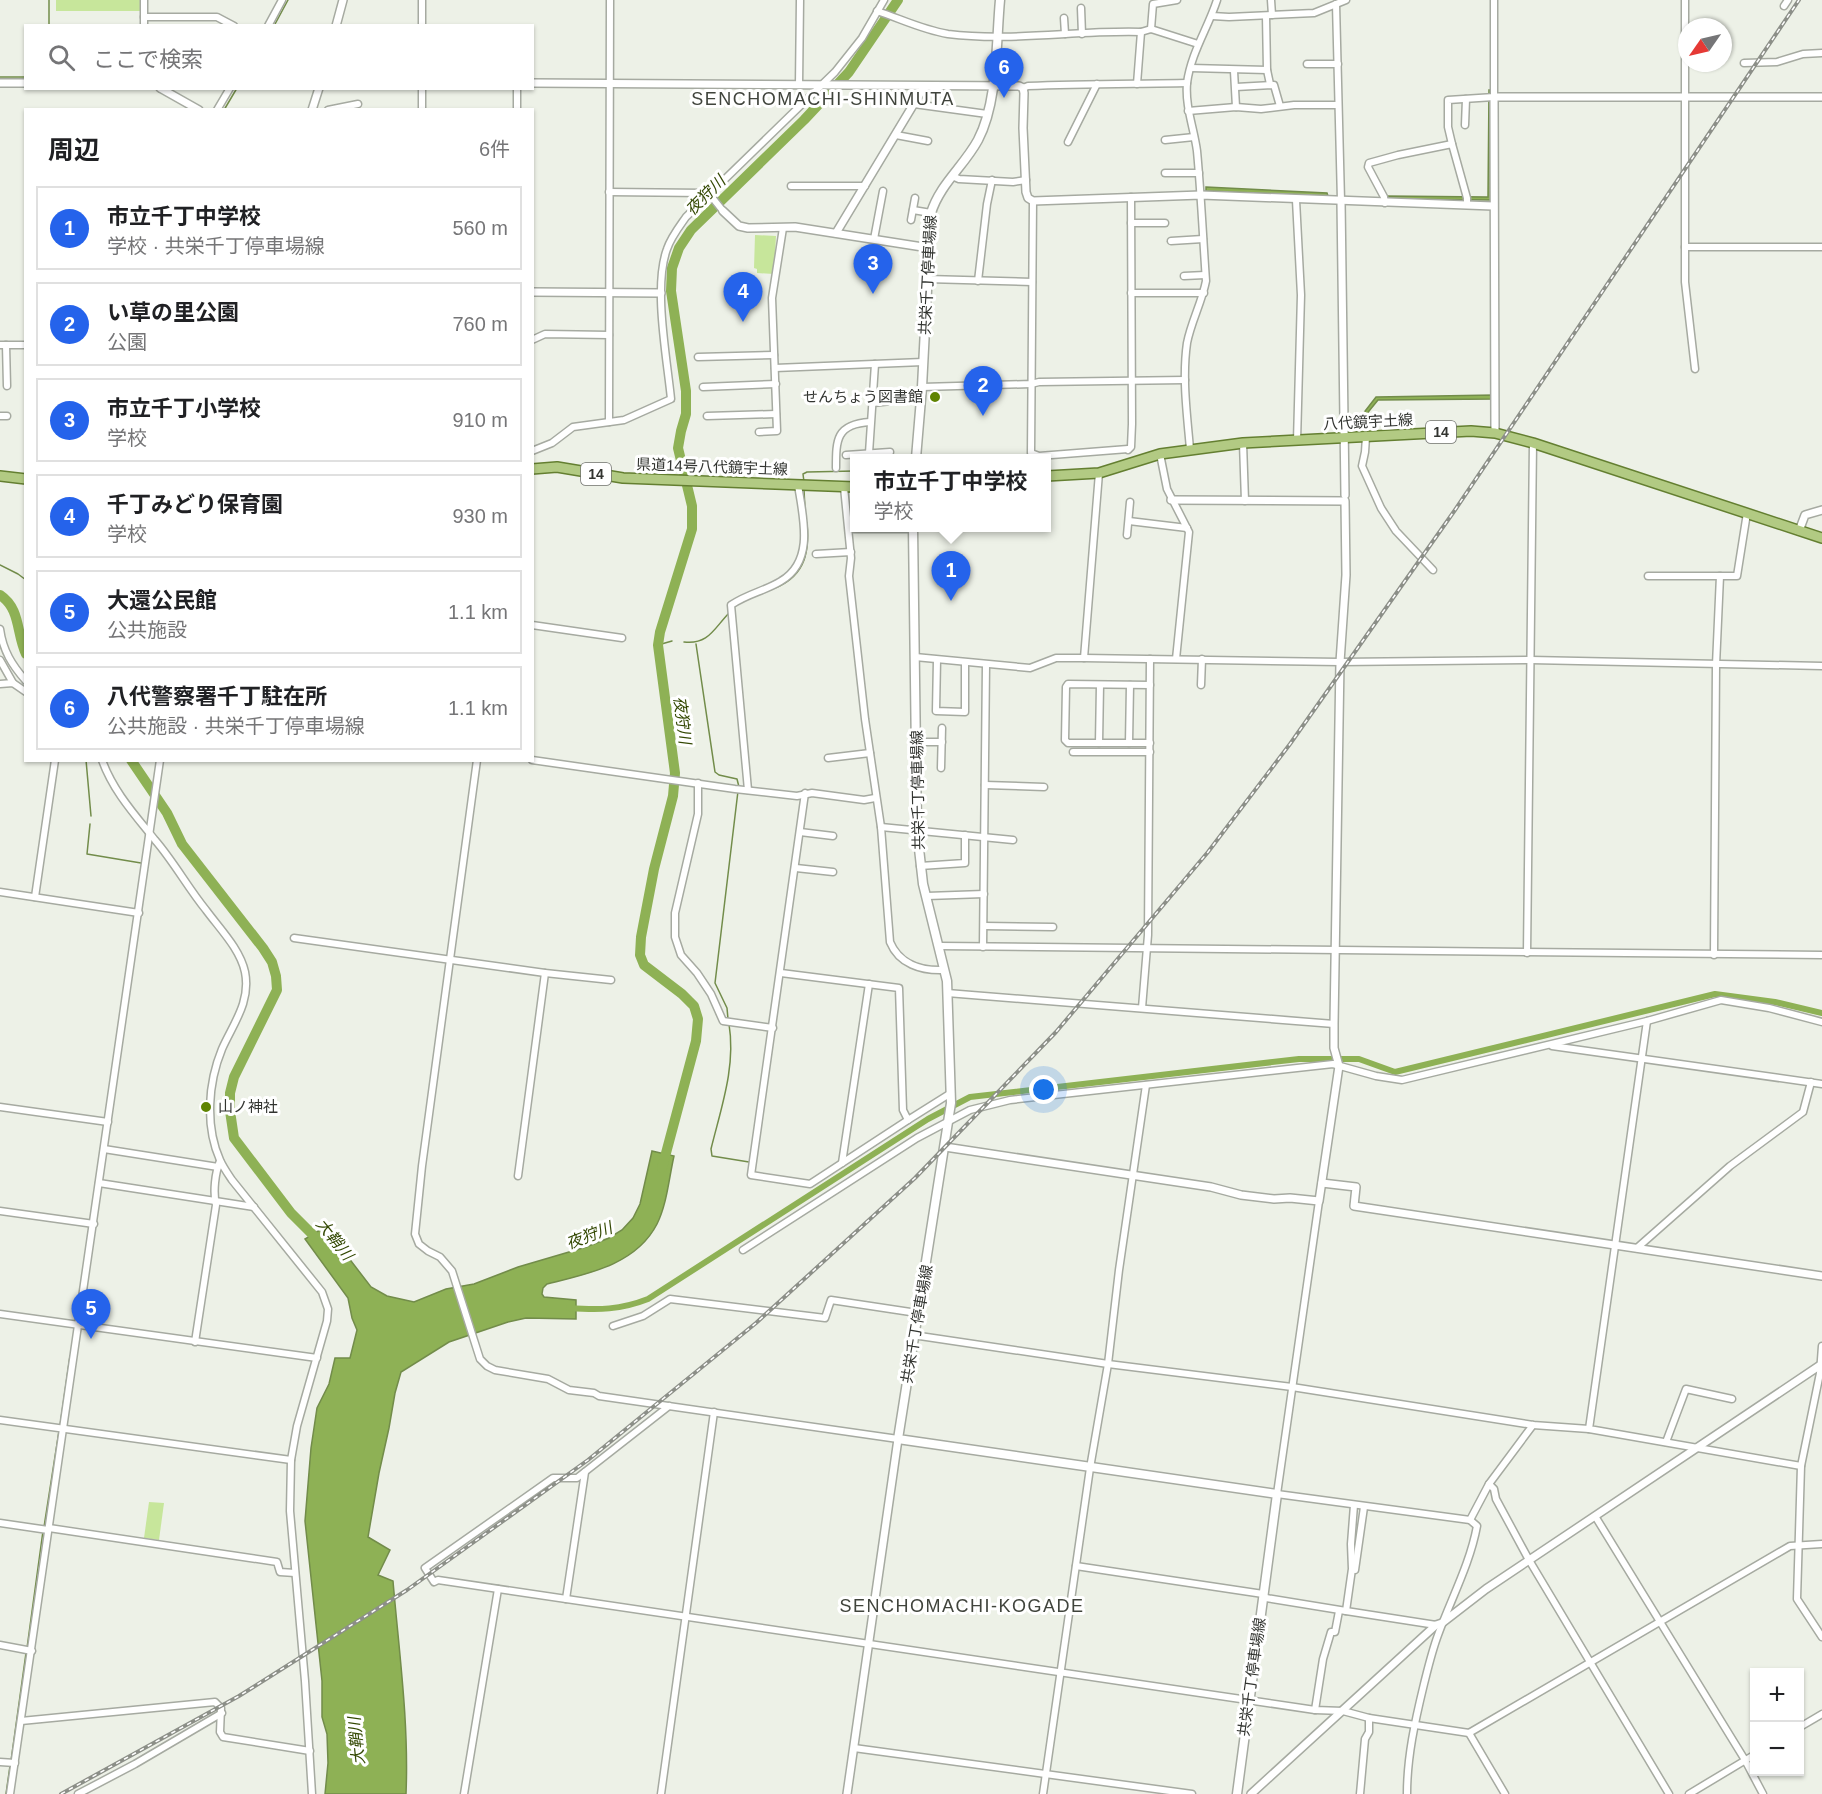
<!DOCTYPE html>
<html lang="ja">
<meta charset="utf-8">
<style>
body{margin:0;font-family:Helvetica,"Noto Sans JP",sans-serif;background:#f2f2f2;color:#202124}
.controls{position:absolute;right:18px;bottom:18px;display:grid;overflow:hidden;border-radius:0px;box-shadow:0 2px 4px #0004}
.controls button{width:54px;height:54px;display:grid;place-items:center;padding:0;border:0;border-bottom:2px solid #e0e0e0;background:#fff;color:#202124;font:30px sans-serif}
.compass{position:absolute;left:1678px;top:18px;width:54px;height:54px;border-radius:50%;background:#fff;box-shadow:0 2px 4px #0004;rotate:236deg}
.you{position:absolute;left:1044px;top:1090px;width:21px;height:21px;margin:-15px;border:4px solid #fff;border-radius:50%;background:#1a73e8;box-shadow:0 0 0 9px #1a73e833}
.badge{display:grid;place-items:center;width:39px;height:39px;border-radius:50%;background:#2563eb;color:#fff;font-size:20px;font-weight:700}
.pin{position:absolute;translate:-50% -50px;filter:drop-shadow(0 2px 3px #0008)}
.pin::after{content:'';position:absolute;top:32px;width:21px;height:18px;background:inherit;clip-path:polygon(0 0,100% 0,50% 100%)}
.popup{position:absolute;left:850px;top:454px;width:201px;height:78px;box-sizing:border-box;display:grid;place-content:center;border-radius:0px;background:#fff;filter:drop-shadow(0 2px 4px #0005);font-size:20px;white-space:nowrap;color:#757577}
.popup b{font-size:22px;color:#202124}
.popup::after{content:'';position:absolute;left:50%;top:100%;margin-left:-12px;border:12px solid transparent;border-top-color:#fff}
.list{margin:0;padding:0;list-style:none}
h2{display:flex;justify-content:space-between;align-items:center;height:78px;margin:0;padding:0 24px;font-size:26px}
h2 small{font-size:20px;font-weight:400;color:#757577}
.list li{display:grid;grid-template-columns:39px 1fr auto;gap:18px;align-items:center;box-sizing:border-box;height:84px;margin:0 12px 12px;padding:0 12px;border:2px solid #e0e0e0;border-radius:0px}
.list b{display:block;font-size:22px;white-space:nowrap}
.list p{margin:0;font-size:20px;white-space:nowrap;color:#757577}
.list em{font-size:20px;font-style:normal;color:#757577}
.icon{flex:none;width:33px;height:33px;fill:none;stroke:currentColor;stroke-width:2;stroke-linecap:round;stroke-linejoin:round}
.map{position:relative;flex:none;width:1822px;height:1794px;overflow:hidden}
.search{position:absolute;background:#fff;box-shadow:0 2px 4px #0004;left:24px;top:24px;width:510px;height:66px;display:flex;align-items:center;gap:15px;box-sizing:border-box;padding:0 21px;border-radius:0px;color:#757577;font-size:22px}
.panel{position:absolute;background:#fff;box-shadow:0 2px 4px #0004;left:24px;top:108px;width:510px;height:654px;border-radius:0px}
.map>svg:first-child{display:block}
</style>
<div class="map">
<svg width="1822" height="1794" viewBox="0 0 1822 1794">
<rect width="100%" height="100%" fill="#edf1e7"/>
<g fill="#c7e69b">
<rect x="56" y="0" width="87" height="11"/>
<polygon points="755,235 776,236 774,274 757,273 757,269 754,268"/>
<polygon points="149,1502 164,1503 159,1540 144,1538"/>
</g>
<g fill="#8eb155" stroke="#728c4a" stroke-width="1.5">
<polygon points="1489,90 1493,90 1492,200 1386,199 1386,196 1488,197"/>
<polygon points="1206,187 1327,193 1328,196 1206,191"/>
<polygon points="1494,395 1494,399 1378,400 1361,421 1359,419 1376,397"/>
<path d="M 652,1151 L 674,1156 C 669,1178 667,1204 657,1224 C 636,1265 587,1274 547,1284 L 543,1288 L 542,1294 L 544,1297 L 576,1300 L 576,1319 L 526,1318 L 508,1322 L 449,1342 L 401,1372 L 395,1393 L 389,1428 L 379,1473 L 368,1537 L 390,1550 L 378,1575 L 393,1581 C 399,1652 409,1722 406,1794 L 325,1794 L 328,1763 L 327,1734 L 322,1717 L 322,1681 L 305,1521 L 311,1448 L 317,1408 L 329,1384 L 335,1358 L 350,1358 L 357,1330 L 352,1318 L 348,1298 L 305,1239 L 325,1227 L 371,1287 L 387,1296 L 414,1302 L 446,1289 L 474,1284 L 518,1267 L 586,1247 L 609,1238 L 622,1230 L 633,1218 L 640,1204 Z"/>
</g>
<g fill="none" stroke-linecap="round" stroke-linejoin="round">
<g stroke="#728c4a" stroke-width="1.5">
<polyline points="49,0 49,26"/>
<polyline points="274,26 288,0"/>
<polyline points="0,77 26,77"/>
<polyline points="224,110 237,88"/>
<polyline points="804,482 803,474 807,472 855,471"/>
<polyline points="804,490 805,509"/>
<polyline points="0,565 18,574 26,580"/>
<path d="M 770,590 C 803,579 810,556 807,523"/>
<polyline points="20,638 26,636"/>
<path d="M 684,642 C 709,645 714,628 730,612"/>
<polyline points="696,644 715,772 719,775 737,779 739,787"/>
<polyline points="658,645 672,641"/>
<polyline points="86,760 91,816"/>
<polyline points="90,824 87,854 141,863"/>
<polyline points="728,1019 727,1008 715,983 738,791"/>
<path d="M 729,1024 C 736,1067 721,1108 711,1149 L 712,1156 L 749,1162"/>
<polyline points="60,1426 70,1356"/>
<polyline points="44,1527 59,1431"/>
<polyline points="27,1648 43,1531"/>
<polyline points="11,1761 26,1653"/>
<polyline points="6,1794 10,1766"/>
</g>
<path stroke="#8eb155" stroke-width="6" d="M 569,1308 C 599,1310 620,1310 648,1299 L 928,1119 L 970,1097 L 1299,1059 L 1359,1059 L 1395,1072 L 1715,994 L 1775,1002 L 1822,1013"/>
<g stroke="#8eb155" stroke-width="10">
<path d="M 0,595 C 21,609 16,633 26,654"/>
<polyline points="131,760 167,813 182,844 263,948 272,962 276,976 277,990 234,1077 230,1093 230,1111 234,1138 291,1213 322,1244"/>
<polyline points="662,1168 696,1041 698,1019 694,1006 682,994 644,965 640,955 641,937 654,869 673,796 675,773 658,645 660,632 692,529 692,506 678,448 681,431 686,414 686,391 671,291 672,268 679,248 691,230 804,120 849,72 898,0"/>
</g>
<defs>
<g id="minor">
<polyline points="144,0 144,26"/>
<polyline points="1271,0 1272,15"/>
<polyline points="1685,0 1685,282 1695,369"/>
<polyline points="1336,4 1341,201"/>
<polyline points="1784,6 1788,0"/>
<polyline points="1081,8 1082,34"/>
<path d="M 877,11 C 901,19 923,30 948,34 C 1012,42 1077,30 1141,32 L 1151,29 L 1198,44"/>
<polyline points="1212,16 1229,17 1314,13 1346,0"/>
<polyline points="1266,16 1267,70 1270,84"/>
<polyline points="144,17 217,17 234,26"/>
<polyline points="1064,18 1065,34"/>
<polyline points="268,26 282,0"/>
<polyline points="422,26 422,0"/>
<polyline points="1151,29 1153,4 1177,0"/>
<polyline points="1744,63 1777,62 1803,54 1822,53"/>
<polyline points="1307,64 1338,64"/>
<polyline points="1191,68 1267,70"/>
<polyline points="1234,71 1236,107"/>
<polyline points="1137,84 1141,32"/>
<polyline points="799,85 800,0"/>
<polyline points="1236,87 1274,85 1280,106"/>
<path d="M 1023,88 L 1028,86 C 1081,84 1134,84 1187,83"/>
<polyline points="914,104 987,114"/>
<polyline points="217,110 230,88"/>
<polyline points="328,110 358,104"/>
<polyline points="422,110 422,88"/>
<polyline points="517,110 517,88"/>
<polyline points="1188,111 1236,107 1261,109 1294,105 1337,105"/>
<polyline points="1465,125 1466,99"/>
<polyline points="896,135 928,141"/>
<polyline points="1165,140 1194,137"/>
<polyline points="1068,142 1097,84"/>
<polyline points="1452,144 1448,127 1448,100 1494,97 1494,0"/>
<polyline points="1165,173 1199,173"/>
<polyline points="952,176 959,179 1013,182 1026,180"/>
<polyline points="791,186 865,186"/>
<polyline points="609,192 705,193 711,196 723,211"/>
<polyline points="1296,200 1301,295 1297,441"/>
<polyline points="1033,201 1031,453 1039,456 1128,449"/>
<polyline points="1385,203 1384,197 1368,167 1369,163 1398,155 1452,144 1467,198 1467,205"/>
<polyline points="913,210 931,213"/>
<polyline points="911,220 915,198"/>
<polyline points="1131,223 1165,223"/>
<polyline points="874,239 883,191"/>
<polyline points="1171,241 1203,239"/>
<polyline points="1685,247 1822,247"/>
<polyline points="1184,276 1205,275"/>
<polyline points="927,279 1032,282"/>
<polyline points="978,281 987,204 992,180"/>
<polyline points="1131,293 1204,293"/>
<polyline points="532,340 545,334 609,335"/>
<polyline points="0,345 26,345"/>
<polyline points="6,345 7,386"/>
<polyline points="698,357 774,355"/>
<polyline points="775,368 923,362"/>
<polyline points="703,387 776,384"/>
<polyline points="922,387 1031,384 1039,382 1185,380"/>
<polyline points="873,403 891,401 922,391"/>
<polyline points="0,416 7,416"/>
<polyline points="707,416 776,414"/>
<polyline points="609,422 610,0"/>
<polyline points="759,432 777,431 772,298 783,228"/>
<polyline points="1366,437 1365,452 1362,466 1381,508 1396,531 1433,570"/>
<polyline points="1243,443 1245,501"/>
<path d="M 1190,449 C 1187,414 1182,378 1187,343 C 1191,322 1202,302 1206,281 C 1203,238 1201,194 1197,151 C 1194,128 1185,107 1187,83 C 1191,53 1208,28 1217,0"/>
<polyline points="1128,450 1131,447 1132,424 1131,197"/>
<path d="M 532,451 L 552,443 L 573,427 L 624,420 L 671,399 C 667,358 653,287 667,249 C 671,237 679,227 686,217 L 835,72 L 862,38 L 884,0"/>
<polyline points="869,453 875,364"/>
<polyline points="1160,454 1167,489 1189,532 1176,659"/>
<polyline points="846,455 890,452"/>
<path d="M 836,468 C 836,440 836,424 870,422"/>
<path d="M 844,487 L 851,558 L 849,576 L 865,719 L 881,827 L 890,942 C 899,964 921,971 944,970"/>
<polyline points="1129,521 1187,528"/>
<polyline points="849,529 913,529"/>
<polyline points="1127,535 1130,502"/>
<polyline points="816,554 851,552"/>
<polyline points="1648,576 1720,576"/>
<polyline points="532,625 622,638"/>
<path d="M 0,629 C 3,651 12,665 26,681"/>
<polyline points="915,657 1030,668 1056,658 1084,658 1340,662 1531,660 1822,666"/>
<polyline points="1084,658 1099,473"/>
<polyline points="0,660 13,683"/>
<polyline points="937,660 936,711 965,712 965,663"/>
<polyline points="0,684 13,683 26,692"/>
<polyline points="1201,685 1202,659"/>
<polyline points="916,742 942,742"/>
<polyline points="1099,743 1100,685"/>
<polyline points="1129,743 1130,685"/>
<polyline points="1150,743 1068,743 1065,740 1066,687 1068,684 1150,685"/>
<polyline points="1073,752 1150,752"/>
<polyline points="828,758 870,753"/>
<path d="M 102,760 C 113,791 135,815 155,840 C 174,862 188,888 206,910 C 220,929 240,949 245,972 C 251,1002 233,1024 222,1049 C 208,1083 205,1126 220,1160 C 223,1167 228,1174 232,1180 L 322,1292 L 328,1309 L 327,1321 L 297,1426 L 291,1460 L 290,1511 L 305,1681 L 312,1794"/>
<polyline points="477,760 422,1166 415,1234 419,1244 428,1251 440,1257 452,1271 480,1359 487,1366 495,1370 548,1379 569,1390 594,1393 599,1396 898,1439"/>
<polyline points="532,760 735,789 797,796 812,793 864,800 875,798"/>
<polyline points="941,768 942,728"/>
<polyline points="698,783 698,814 675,913 675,937 681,955 697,973 711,994 723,1021 773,1028"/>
<polyline points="985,785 1044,787"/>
<path d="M 748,790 L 731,605 C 749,593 765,591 781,581 C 815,561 803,517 798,485"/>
<polyline points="805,793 751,1175 810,1184 908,1120"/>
<polyline points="881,827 1013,840"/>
<polyline points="800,832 833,836"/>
<polyline points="920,866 965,863 965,835"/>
<polyline points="796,868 833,872"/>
<polyline points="0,892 139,913"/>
<polyline points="927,896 984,894"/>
<polyline points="35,897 55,760"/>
<polyline points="984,926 1053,927"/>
<polyline points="294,938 545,973 611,980"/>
<polyline points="940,946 1822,955"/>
<polyline points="983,947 986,665"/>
<polyline points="1527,953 1533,443"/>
<polyline points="1714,955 1716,665 1720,576 1737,576 1747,513"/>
<polyline points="781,973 899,988 903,1110 908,1120 951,1093"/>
<polyline points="947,993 1334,1024"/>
<polyline points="1142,1008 1148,935 1150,659"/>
<polyline points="1647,1021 1589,1429 1801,1466"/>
<polyline points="1552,1046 1822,1084"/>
<polyline points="0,1107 108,1122"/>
<polyline points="104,1149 218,1167"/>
<polyline points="842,1163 869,984"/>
<polyline points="518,1176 545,973"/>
<polyline points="99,1183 254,1207"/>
<path d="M 1319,1201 L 1277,1494 L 1470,1520 L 1477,1526 C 1470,1564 1451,1599 1438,1635 C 1432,1651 1428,1668 1424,1684 C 1415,1721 1407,1757 1407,1794"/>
<polyline points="0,1211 94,1224"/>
<polyline points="1637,1248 1730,1166 1803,1112 1811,1082"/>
<polyline points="743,1250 917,1138 970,1110 1010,1100 1333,1064 1376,1076 1402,1080 1647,1021 1721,1000 1769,1008 1822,1022"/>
<polyline points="0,1314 317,1358"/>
<polyline points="613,1326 643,1316 670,1299 825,1318 831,1300 917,1313"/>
<polyline points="913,1335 1108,1364 1292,1387 1533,1425 1589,1429"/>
<path d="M 195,1342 L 216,1205 C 213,1192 215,1173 220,1161"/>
<polyline points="1822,1346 1820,1373 1801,1466 1797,1599 1822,1637"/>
<polyline points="669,1406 577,1478 553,1478 425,1568 434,1582 438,1580 1315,1710 1343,1711 1369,1718 1469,1733 1790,1546 1822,1544"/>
<polyline points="0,1420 291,1460"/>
<polyline points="1666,1442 1686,1389 1732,1399"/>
<polyline points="1489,1484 1494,1489 1496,1499 1529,1560 1669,1794"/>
<polyline points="1354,1505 1351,1544 1352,1569 1346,1611 1436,1625"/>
<polyline points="1595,1516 1745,1760 1763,1794"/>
<polyline points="1470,1520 1489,1484 1533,1425"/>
<polyline points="0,1523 48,1530"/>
<polyline points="49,1528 277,1562 280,1572 295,1573"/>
<polyline points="1076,1566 1263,1594 1266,1598 1346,1611"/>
<polyline points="1355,1570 1364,1507"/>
<polyline points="566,1599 585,1472"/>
<polyline points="0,1645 32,1651"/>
<polyline points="1315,1710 1323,1659 1331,1632 1335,1632 1339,1611"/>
<polyline points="21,1721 215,1702 221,1708 220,1732 223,1737 310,1751"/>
<polyline points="1800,1727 1822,1714"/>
<polyline points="1469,1733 1505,1794"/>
<polyline points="854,1748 1192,1794"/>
<polyline points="0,1762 15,1763"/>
<polyline points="10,1794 160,760"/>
<polyline points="78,1794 135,1764 222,1713"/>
<polyline points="464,1794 498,1589"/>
<polyline points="661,1794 714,1412"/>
<polyline points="1043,1794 1090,1468 1108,1364 1119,1270 1146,1085"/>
<polyline points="1360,1794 1365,1739 1369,1732 1369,1718"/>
<polyline points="1689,1794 1754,1755"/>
</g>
<g id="tertiary">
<polyline points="336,26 343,0"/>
<polyline points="0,83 26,83"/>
<polyline points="532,83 1019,86 1023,88 1024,93 1023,128 1026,192 1028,198 1033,201 1201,195 1493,206"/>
<polyline points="160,88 199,110"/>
<polyline points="312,110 319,88"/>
<polyline points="1341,201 1345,495"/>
<polyline points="723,211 739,226 748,228 795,227 929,248"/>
<polyline points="836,233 924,87"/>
<polyline points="532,292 661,293"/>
<polyline points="1495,433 1494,97 1822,97"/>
<polyline points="1799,531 1805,515 1822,510"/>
<polyline points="945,1147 1211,1187 1241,1195 1274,1199 1290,1198 1319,1201 1339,1066 1334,1048 1334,1024 1340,662 1346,575 1345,501 1171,500"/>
<polyline points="1322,1183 1356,1187 1354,1206 1822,1276"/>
<polyline points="847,1794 898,1439"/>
<polyline points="1251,1794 1436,1625 1442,1623 1486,1589 1822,1364"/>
</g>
<g id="secondary">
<path d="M 916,458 L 922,387 L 931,213 C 940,184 964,166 978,140 C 998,102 996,43 1000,0"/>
<polyline points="913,528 917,831 923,884 947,981 951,1103 898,1439 1277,1494 1237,1794"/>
</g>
<g id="primary">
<polyline points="532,469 557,467 623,478 855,487"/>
<polyline points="0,476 26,479"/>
<polyline points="1047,476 1099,473 1160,454 1243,443 1471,431 1495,433 1533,443 1822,538"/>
</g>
</defs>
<use href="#minor" stroke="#a6aaa1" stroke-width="9"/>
<use href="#tertiary" stroke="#a6aaa1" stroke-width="10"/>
<use href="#secondary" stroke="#a6aaa1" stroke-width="11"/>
<use href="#primary" stroke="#647f31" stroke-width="12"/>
<use href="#minor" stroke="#fff" stroke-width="6"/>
<use href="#tertiary" stroke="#fff" stroke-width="7"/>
<use href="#secondary" stroke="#fff" stroke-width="8"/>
<use href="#primary" stroke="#b2ca83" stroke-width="9"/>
<defs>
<polyline id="rail" points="61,1794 239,1696 407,1590 588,1460 756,1323 915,1178 1056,1032 1208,852 1290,744 1455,510 1799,0"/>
</defs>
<use href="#rail" stroke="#8c8f88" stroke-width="4"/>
<use href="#rail" stroke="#fff" stroke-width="1.5" stroke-dasharray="4.5" stroke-linecap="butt"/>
</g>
<g fill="#5f8402" stroke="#fff" stroke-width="2">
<circle cx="935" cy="397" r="6"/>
<circle cx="206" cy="1107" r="6"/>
</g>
<g text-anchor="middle" stroke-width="6" stroke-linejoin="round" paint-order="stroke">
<g fill="#fff" stroke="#70716e" stroke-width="1.5">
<rect x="1426" y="421" width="30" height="22" rx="4.5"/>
<rect x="581" y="463" width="30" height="22" rx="4.5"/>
</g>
<g font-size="14" font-weight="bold" fill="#323430">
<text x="1441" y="437">14</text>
<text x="596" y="479">14</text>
</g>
<g font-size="15" fill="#323430" stroke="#fff">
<text transform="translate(928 275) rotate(-87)" y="5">共栄千丁停車場線</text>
<text transform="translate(1368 422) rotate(-3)" y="5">八代鏡宇土線</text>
<text transform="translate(712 467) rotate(2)" y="5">県道14号八代鏡宇土線</text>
<text transform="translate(918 790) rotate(-91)" y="5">共栄千丁停車場線</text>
<text transform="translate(917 1324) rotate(-80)" y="5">共栄千丁停車場線</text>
<text transform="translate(1252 1677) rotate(-82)" y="5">共栄千丁停車場線</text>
</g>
<g font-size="15" fill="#323430" stroke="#fff" text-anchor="end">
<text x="923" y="402">せんちょう図書館</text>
<text x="218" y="1112" text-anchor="start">山ノ神社</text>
</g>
<g font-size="16" font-style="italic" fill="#334802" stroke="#fff">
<text transform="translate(705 195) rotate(-45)" y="6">夜狩川</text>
<text transform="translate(683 720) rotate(83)" y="6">夜狩川</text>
<text transform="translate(589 1235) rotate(-21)" y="6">夜狩川</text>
<text transform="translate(335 1239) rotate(51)" y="6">大鞘川</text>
<text transform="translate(356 1741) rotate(-96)" y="6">大鞘川</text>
</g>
<g font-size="18" letter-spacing="1.5" fill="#40443c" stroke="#fff">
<text x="823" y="105">SENCHOMACHI-SHINMUTA</text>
<text x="962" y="1612">SENCHOMACHI-KOGADE</text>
</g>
</g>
</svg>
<div class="controls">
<button>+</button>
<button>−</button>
</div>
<svg class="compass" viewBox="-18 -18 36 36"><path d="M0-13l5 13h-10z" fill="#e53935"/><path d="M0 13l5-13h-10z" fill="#757577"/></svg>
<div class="you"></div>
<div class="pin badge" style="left:951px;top:601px">1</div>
<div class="popup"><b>市立千丁中学校</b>学校</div>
<div class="pin badge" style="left:983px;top:416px">2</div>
<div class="pin badge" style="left:873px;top:294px">3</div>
<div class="pin badge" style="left:743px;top:322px">4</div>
<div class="pin badge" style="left:91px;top:1339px">5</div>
<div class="pin badge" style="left:1004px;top:98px">6</div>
<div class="search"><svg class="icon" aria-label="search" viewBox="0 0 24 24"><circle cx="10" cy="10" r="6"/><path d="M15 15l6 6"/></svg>ここで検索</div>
<section class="panel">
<h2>周辺<small>6件</small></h2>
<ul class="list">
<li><span class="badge">1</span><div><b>市立千丁中学校</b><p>学校 · 共栄千丁停車場線</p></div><em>560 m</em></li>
<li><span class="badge">2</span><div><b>い草の里公園</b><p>公園</p></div><em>760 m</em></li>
<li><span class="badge">3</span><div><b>市立千丁小学校</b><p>学校</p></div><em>910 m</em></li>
<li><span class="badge">4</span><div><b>千丁みどり保育園</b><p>学校</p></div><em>930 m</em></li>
<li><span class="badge">5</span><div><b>大還公民館</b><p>公共施設</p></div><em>1.1 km</em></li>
<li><span class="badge">6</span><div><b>八代警察署千丁駐在所</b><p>公共施設 · 共栄千丁停車場線</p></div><em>1.1 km</em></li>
</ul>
</section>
</div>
